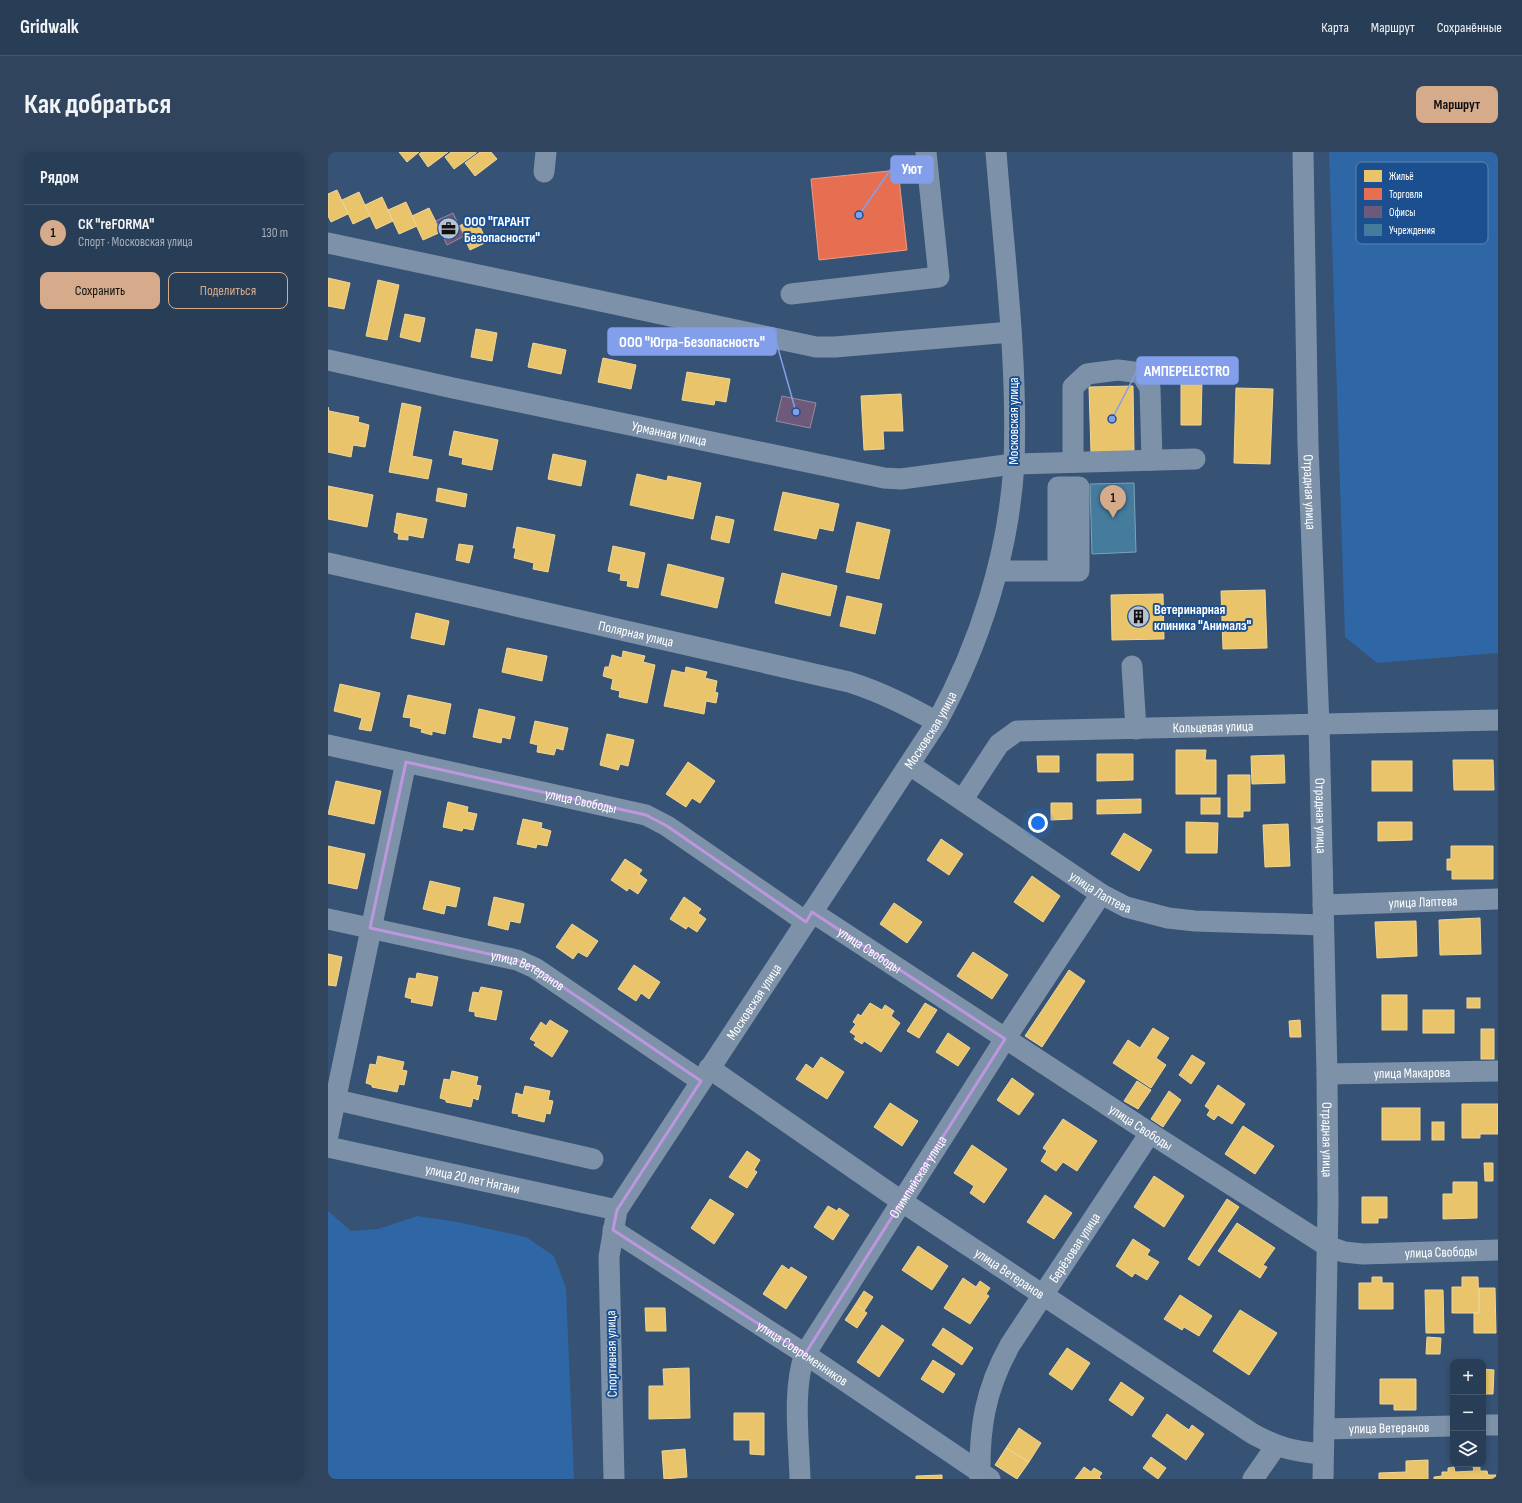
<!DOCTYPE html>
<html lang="ru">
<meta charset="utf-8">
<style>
body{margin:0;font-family:"Sofia Sans Condensed",sans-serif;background:#30455d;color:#f1f3f6}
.controls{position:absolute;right:12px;bottom:12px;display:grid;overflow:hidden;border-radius:8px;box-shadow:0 2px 6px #0003}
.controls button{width:36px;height:36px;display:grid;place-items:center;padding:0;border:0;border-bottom:1px solid #44576d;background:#283e57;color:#f1f3f6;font:20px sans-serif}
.you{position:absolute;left:710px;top:671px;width:14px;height:14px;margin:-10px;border:3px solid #fff;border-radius:50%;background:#1a73e8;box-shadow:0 0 0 6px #1a73e833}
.badge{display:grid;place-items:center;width:26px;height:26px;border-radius:50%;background:#d6ab8b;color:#111;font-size:13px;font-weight:700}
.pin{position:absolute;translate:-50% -33px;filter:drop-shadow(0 1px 2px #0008)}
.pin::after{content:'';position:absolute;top:21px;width:14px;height:12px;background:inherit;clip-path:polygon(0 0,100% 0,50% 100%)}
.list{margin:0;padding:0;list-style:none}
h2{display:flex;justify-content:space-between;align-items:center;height:52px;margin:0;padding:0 16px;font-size:17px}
h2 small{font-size:13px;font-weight:400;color:#a5aeba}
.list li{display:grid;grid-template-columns:26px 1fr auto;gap:12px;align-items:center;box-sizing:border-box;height:56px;padding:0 16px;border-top:1px solid #44576d}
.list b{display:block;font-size:15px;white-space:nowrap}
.list p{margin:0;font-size:13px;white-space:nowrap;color:#a5aeba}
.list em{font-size:13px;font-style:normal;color:#a5aeba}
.actions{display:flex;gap:8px;padding:12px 16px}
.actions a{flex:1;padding:9px 0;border:1px solid #d6ab8b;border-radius:8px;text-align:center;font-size:14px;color:#d6ab8b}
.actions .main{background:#d6ab8b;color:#111}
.icon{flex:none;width:22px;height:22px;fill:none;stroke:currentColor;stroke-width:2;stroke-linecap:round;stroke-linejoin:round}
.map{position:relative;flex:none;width:1170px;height:1327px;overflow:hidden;border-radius:8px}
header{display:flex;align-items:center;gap:24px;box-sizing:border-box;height:56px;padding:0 20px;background:#283e57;border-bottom:1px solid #44576d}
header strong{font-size:19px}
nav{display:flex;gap:22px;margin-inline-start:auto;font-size:14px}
.intro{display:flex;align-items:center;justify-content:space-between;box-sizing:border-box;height:96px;padding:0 24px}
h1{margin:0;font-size:28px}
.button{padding:10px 18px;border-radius:8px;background:#d6ab8b;color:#111;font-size:14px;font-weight:700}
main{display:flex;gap:24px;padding:0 24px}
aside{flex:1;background:#283e57;border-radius:8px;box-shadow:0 2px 6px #0003}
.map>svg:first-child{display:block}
</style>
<header>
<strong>Gridwalk</strong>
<nav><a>Карта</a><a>Маршрут</a><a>Сохранённые</a></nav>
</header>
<div class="intro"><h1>Как добраться</h1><a class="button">Маршрут</a></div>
<main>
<aside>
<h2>Рядом<small></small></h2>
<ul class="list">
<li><span class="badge">1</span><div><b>СК &quot;reFORMA&quot;</b><p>Спорт · Московская улица</p></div><em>130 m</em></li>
</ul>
<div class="actions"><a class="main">Сохранить</a><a>Поделиться</a></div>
</aside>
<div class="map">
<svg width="1170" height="1327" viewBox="0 0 1170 1327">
<rect width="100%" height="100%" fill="#365274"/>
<g fill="#2f66a5">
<polygon points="1001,0 1170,0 1170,501 1049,511 1017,485"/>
<polygon points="0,1059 23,1079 50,1077 89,1064 130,1070 198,1085 226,1104 238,1136 246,1327 0,1327"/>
</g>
<g fill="#e9c46a" stroke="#f0d697">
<polygon points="71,0 91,0 79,10"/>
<polygon points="94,0 120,0 100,15 91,2"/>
<polygon points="123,0 148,0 148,1 126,17 117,5"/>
<polygon points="152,0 163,0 169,7 147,24 137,11"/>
<polygon points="9,38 20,62 3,70 0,64 0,42"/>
<polygon points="31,40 42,64 25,72 14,48"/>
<polygon points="54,45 65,69 48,77 37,53"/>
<polygon points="78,50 89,74 71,82 60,58"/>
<polygon points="101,56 113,80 95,88 84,64"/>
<polygon points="148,66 159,90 142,98 131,74"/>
<polygon points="0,126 22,131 16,157 0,154"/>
<polygon points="50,128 71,133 59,188 38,184"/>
<polygon points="77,162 97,166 92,190 72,185"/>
<polygon points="148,177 169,181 164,209 143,205"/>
<polygon points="205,191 238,198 233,222 200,215"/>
<polygon points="275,206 308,213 303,237 270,230"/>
<polygon points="359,220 402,227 398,250 387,248 386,253 354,248"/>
<polygon points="853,228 874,228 873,273 853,273"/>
<polygon points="805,234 806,299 763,300 761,235"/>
<polygon points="908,236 945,237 942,312 906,311"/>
<polygon points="573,242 575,279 555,279 556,297 536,298 533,244"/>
<polygon points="74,251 93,255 84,304 104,308 100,327 61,320"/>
<polygon points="0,255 1,259 31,265 30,270 41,273 37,295 25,293 23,305 0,300"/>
<polygon points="126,279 170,288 164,318 134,312 135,306 121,303"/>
<polygon points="225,302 258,309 253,334 220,327"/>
<polygon points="309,322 339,329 340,324 373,331 365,367 302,353"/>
<polygon points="0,334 45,343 39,375 0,367"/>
<polygon points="110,336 139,342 137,355 108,349"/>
<polygon points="455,340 511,352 505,379 491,376 488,387 446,378"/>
<polygon points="69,361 99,367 95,386 80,383 80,388 70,387 71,382 66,380"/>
<polygon points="388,364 406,368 401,391 383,387"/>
<polygon points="529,370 562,378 551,427 518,420"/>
<polygon points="189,375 227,383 220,420 205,417 206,411 186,406 188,396 185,396"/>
<polygon points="131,392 145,394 141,411 128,408"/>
<polygon points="285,394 317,401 310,436 299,434 300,429 292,428 293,422 280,419"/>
<polygon points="340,412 396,426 389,456 333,443"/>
<polygon points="454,421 509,434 502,464 447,451"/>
<polygon points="937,438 939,496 895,497 893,439"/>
<polygon points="835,442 836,487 784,488 783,443"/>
<polygon points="519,444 554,452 547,482 512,474"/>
<polygon points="88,461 121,469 116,493 83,486"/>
<polygon points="179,496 219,504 214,529 174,520"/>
<polygon points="295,499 317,504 315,510 327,513 319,551 291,545 292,539 283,537 285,527 275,524 277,515 281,515 284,503 294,506"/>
<polygon points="358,515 379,520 377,526 389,529 387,540 390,541 388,551 378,549 376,562 336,554 344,518 357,521"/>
<polygon points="12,532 52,541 43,579 31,577 34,566 6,559"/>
<polygon points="80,543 123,552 117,582 104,579 104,583 93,580 94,577 82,574 83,566 75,565"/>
<polygon points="151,557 187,565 182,587 174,585 173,591 145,585"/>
<polygon points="207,569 240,576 235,598 228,596 226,603 209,600 210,593 202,591"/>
<polygon points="279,582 306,588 300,614 292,612 290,618 272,613"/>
<polygon points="848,598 878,598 877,608 888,608 888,642 848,642"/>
<polygon points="769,602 805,602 805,628 769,629"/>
<polygon points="956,603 957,631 924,632 923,604"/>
<polygon points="709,604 731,604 731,620 710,620"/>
<polygon points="1125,608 1165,608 1166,638 1126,638"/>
<rect x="1044" y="609" width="40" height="30"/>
<polygon points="360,610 387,629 372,651 364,646 358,655 338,642"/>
<polygon points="900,623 922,623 922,659 915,659 915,665 900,665"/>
<polygon points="8,629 53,639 46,672 0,662"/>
<rect x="873" y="646" width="19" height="16"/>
<polygon points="813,647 813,661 769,662 769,648"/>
<polygon points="120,650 140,655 139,660 149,662 145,678 135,676 134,679 115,675"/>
<polygon points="723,651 744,651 744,667 723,668"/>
<polygon points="195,667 214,671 213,676 223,679 219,694 209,692 208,696 189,692"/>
<polygon points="858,670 890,671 889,701 858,701"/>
<polygon points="1050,670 1084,670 1084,688 1050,689"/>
<polygon points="960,672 962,714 937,715 935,673"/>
<polygon points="796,681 824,698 811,719 783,702"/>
<polygon points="613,687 635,702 621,723 599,708"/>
<polygon points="0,694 37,702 29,737 0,731"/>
<polygon points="1123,694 1165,694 1165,727 1124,727 1124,718 1119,718 1119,707 1123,707"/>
<polygon points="297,707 314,718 311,722 319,728 310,742 301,736 299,739 283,728"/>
<polygon points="704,724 732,744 715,770 686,750"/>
<polygon points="102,729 132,736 128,755 118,753 116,762 95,757"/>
<polygon points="166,745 196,752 192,771 182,769 180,778 160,773"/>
<polygon points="356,745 373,757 370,761 378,767 369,780 360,774 358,777 342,767"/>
<polygon points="566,751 594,770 579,791 552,772"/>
<polygon points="1152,766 1153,802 1112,803 1111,768"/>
<polygon points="1088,769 1089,804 1049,806 1047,770"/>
<polygon points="244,772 270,789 259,805 250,800 245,807 228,795"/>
<polygon points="645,800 680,823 664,847 629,824"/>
<polygon points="0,802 14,805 8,834 0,833"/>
<polygon points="306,813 332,830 321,847 313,841 308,849 290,837"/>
<polygon points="741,818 757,829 714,895 697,884"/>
<polygon points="89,821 110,825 104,854 83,850 84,847 77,845 81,826 88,827"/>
<polygon points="153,835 174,839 168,868 147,864 147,860 141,859 145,840 151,841"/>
<rect x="1054" y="843" width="25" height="35"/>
<rect x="1139" y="846" width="13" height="10"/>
<polygon points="542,851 554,858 557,853 566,859 563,864 572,871 553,900 536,889 534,892 526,887 528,884 522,880 528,872 525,870 530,862 533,864"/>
<polygon points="597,851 609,858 591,886 579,879"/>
<rect x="1095" y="858" width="31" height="23"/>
<polygon points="222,868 240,879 224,905 206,893 208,890 202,887 213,870 218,874"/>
<polygon points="972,868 973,885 962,885 961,869"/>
<polygon points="825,876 841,886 828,906 838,913 823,936 785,911 800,888 812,896"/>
<rect x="1153" y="877" width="13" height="30"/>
<polygon points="620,881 642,896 630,914 608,900"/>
<polygon points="864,903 877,911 863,932 851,923"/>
<polygon points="50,904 76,910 74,918 79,919 76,933 71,932 69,940 44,935 44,933 38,931 42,912 48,913"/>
<polygon points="493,905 516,920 499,947 468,927 478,912 485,917"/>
<polygon points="124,919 150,925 148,933 153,934 150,948 145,946 143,955 118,950 118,948 112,946 116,927 122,928"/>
<polygon points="684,926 706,942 691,963 669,948"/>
<polygon points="809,929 823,938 810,957 796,949"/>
<polygon points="890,933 917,952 904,972 890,963 886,968 879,963 882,958 877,954"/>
<polygon points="197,934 222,939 220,948 225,949 222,962 218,961 216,970 190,964 191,962 184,961 188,941 195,943"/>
<polygon points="841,939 853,948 835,975 823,967"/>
<polygon points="562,951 590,969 574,994 546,975"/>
<polygon points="1134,952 1170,952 1170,982 1152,982 1152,986 1134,986"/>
<rect x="1054" y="956" width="38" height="32"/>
<polygon points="735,967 769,989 749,1019 735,1010 728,1019 713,1009 719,999 715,996"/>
<rect x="1104" y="970" width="12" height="18"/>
<polygon points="915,974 946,994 927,1022 897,1002"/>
<polygon points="644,993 679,1017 656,1051 642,1041 646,1034 626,1021"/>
<polygon points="419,999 432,1008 426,1018 429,1020 419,1036 401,1025"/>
<polygon points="1156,1011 1165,1011 1165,1029 1157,1029"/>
<polygon points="826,1024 856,1044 836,1075 806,1055"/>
<polygon points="1125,1030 1149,1030 1149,1066 1115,1067 1115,1042 1125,1042"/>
<polygon points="717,1043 744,1061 726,1087 699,1070"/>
<polygon points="1034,1045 1059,1045 1059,1066 1050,1066 1050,1071 1034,1071"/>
<polygon points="382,1047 406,1062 386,1092 363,1076"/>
<polygon points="899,1047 911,1055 871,1114 860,1107"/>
<polygon points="500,1054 509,1059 511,1056 521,1063 505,1088 486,1075"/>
<polygon points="909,1071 947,1096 935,1113 939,1115 932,1126 890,1099"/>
<polygon points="805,1087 822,1098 819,1103 831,1110 819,1128 807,1121 804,1125 788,1114"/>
<polygon points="590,1094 620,1114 604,1138 574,1118"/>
<polygon points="454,1113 461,1118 463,1115 479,1125 458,1157 435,1142"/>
<polygon points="1044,1125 1054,1125 1054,1131 1065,1131 1065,1157 1031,1157 1031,1131 1044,1131"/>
<polygon points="1134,1125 1150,1125 1151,1161 1124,1161 1124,1135 1134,1135"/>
<polygon points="635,1126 648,1135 652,1129 662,1136 658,1142 661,1144 642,1172 616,1156"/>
<polygon points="1151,1136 1167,1136 1168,1181 1146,1181 1146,1161 1151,1161"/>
<polygon points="1097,1138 1115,1138 1116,1181 1098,1181"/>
<polygon points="536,1139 545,1145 536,1159 527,1153"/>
<polygon points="852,1143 884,1164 871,1184 856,1175 854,1178 836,1167"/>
<polygon points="527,1153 539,1161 529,1176 517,1168"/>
<polygon points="317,1156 337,1156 338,1179 318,1179"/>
<polygon points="912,1158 949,1181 921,1223 885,1199"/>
<polygon points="554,1173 576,1188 551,1225 529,1210"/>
<polygon points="615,1176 645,1196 634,1213 604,1193"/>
<polygon points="1099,1185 1113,1186 1112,1202 1098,1202"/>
<polygon points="739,1196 762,1211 744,1238 721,1222"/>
<polygon points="605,1208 627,1222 615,1241 593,1227"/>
<polygon points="361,1216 362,1266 321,1267 321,1234 336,1234 335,1217"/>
<polygon points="1155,1217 1166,1218 1165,1242 1155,1242"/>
<polygon points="1052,1227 1088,1227 1088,1258 1066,1258 1066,1252 1052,1252"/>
<polygon points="793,1230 816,1246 804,1264 781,1248"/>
<polygon points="406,1261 436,1261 436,1303 422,1302 422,1288 406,1288"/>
<polygon points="839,1262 861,1278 864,1273 876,1282 858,1308 824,1284"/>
<polygon points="691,1276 713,1291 701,1310 678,1296"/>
<polygon points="678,1296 701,1310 689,1327 667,1313"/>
<polygon points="357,1297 359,1325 336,1327 334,1299"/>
<polygon points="823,1305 838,1316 830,1327 815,1316"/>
<polygon points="1100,1308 1100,1327 1051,1327 1051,1321 1078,1320 1078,1309"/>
<polygon points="756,1315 763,1320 766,1316 774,1321 771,1325 773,1327 747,1327"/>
<polygon points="1126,1315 1127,1320 1146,1319 1145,1315 1152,1315 1152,1319 1159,1319 1160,1323 1168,1323 1168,1327 1106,1327 1106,1325 1114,1324 1114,1320 1120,1320 1120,1316"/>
<polygon points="614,1323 614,1327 588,1327 588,1324"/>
</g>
<polygon fill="#e76f51" stroke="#ee9a85" points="570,18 579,98 491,108 483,27"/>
<g fill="#6d597a" stroke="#998ba2">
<polygon points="125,61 136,84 119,93 108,69"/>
<polygon points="454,244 488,251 482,276 448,269"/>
</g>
<polygon fill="#457b9d" stroke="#7da3ba" points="806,331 808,400 764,402 762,332"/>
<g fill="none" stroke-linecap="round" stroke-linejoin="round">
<g stroke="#7d92a8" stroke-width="21">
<path id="s1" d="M 975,0 L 980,293 L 991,573 L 999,922 L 1000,1052 L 995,1327"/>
<polyline points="216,20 218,0"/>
<polyline points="0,91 488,195 507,195 683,180"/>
<polyline points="463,142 611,125 598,0"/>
<path id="s2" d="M 0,208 L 125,236 L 556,326 L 573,327 L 685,312 L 867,307"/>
<polyline points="745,310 745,235 759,222 790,218 813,221 822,236 824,308"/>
<path id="s3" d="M 0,411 L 521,530 C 553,540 580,554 609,570"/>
<path d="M 669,419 C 696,419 724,419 751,419 L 751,335 L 730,335 L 730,419"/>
<polyline points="804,514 808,577"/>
<path id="s4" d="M 0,593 L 318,663 L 339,674 L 478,770"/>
<path id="s5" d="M 582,613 L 773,742 L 798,755 L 840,766 L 867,769 L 995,773"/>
<path id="s6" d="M 635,647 L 671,592 L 689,579 L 1170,568"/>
<path id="s7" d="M 995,753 L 1170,747"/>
<path id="s8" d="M 484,760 L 822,981 L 999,1094 L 1016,1100 L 1035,1102 L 1170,1098"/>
<path id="s9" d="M 0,767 L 189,808 L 207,816 L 373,929"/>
<path id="s10" d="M 381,916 L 573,1049 L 925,1282 C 951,1296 964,1299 994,1302"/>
<path id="s11" d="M 999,922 L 1170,919"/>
<polyline points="0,946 265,1007"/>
<polyline points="0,983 78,610"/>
<path id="s12" d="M 0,995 L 289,1058"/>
<path id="s13" d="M 285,1078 L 477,1202 L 662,1327"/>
<polyline points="1155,1273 1170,1273"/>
<path id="s14" d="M 996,1277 L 1125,1274"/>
<path id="s15" d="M 286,1327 L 281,1105 L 289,1058 L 609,570 C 652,492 681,401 686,311 C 690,208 676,103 668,0"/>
<path id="s16" d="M 472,1327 C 471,1289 464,1237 477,1202 L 677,887 L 773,742"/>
<path id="s17" d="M 652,1327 C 651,1276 657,1238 682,1193 L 822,981"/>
<polyline points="925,1327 948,1294"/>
</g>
</g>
<path fill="none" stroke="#bd96df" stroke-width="3" stroke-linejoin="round" d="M 78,610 L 318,663 L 339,674 L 478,770 L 484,760 L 677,887 L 477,1202 L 285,1078 L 289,1058 L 373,929 L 207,816 L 189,808 L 42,776 Z"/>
<defs>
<symbol id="office-disc" viewBox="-11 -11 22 22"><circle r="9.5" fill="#b9c2ce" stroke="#1b4f8f"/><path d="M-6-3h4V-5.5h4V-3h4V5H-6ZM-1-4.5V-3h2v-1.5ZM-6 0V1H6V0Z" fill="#111"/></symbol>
<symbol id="building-disc" viewBox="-11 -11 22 22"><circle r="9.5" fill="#b9c2ce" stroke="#1b4f8f"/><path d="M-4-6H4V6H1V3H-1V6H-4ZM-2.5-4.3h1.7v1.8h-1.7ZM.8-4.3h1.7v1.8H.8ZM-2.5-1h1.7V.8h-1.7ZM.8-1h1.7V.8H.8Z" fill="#111"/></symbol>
</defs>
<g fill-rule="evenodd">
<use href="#office-disc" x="108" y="64" width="25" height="25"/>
<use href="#building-disc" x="798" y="452" width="25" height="25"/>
</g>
<g text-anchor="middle" stroke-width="4" stroke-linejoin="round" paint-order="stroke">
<g font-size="14" font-weight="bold" fill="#fff" stroke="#1b4f8f" text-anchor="start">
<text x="136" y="74">ООО "ГАРАНТ<tspan x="136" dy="16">Безопасности"</tspan></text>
<text x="826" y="462">Ветеринарная<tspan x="826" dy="16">клиника "Анималз"</tspan></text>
</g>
<g font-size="14" fill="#fff" stroke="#1b4f8f">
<text transform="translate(685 269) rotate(-90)" y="5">Московская улица</text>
<text dy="5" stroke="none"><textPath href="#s2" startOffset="349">Урманная улица</textPath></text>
<text dy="5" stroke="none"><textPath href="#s1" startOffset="340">Отрадная улица</textPath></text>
<text dy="5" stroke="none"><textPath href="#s3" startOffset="316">Полярная улица</textPath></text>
<text dy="5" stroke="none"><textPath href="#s6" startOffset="284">Кольцевая улица</textPath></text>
<text dy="5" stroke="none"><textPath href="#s15" startOffset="843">Московская улица</textPath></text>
<text dy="5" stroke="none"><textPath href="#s4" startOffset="259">улица Свободы</textPath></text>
<text dy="5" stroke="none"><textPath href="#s1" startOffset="664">Отрадная улица</textPath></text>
<text dy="5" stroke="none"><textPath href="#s5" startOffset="229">улица Лаптева</textPath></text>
<text dy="5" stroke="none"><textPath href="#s7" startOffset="100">улица Лаптева</textPath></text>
<text dy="5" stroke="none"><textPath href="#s8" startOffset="69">улица Свободы</textPath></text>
<text dy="5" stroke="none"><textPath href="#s9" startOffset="207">улица Ветеранов</textPath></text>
<text dy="5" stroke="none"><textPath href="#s15" startOffset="519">Московская улица</textPath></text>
<text dy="5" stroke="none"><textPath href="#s11" startOffset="85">улица Макарова</textPath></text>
<text dy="5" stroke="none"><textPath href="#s8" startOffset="393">улица Свободы</textPath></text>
<text dy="5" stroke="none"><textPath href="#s1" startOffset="988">Отрадная улица</textPath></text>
<text dy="5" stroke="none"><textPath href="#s16" startOffset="336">Олимпийская улица</textPath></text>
<text dy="5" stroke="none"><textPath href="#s12" startOffset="148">улица 20 лет Нягани</textPath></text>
<text dy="5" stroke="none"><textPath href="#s17" startOffset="256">Берёзовая улица</textPath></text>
<text dy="5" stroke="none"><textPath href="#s8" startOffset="729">улица Свободы</textPath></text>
<text dy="5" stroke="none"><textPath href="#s10" startOffset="364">улица Ветеранов</textPath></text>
<text dy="5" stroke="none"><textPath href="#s13" startOffset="226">улица Современников</textPath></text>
<text transform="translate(283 1202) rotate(-91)" y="5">Спортивная улица</text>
<text dy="5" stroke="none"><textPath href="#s14" startOffset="65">улица Ветеранов</textPath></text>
</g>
</g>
<rect x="1028" y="10" width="132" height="82" rx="6" fill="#1b4f8f" stroke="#5f84b1" stroke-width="1"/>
<rect x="1036" y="18" width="18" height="12" fill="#e9c46a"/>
<rect x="1036" y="36" width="18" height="12" fill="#e76f51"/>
<rect x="1036" y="54" width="18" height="12" fill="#6d597a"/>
<rect x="1036" y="72" width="18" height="12" fill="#457b9d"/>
<g font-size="11" fill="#fff">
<text x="1061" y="28">Жильё</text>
<text x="1061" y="46">Торговля</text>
<text x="1061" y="64">Офисы</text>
<text x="1061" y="82">Учреждения</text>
</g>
<path fill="none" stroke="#839eea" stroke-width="1.5" d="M531 63L563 17M468 260L448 189M784 267L809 219"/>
<g fill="#839eea" stroke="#1b4f8f" stroke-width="1.5">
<circle cx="531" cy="63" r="4"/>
<circle cx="468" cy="260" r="4"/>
<circle cx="784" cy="267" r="4"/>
</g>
<g fill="#839eea" stroke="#839eea" stroke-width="1.5">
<rect x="563" y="4" width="42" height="27" rx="4"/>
<rect x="280" y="176" width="168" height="27" rx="4"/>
<rect x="809" y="205" width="101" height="27" rx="4"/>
</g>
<g font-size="15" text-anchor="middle" font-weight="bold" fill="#fff">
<text x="584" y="22">Уют</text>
<text x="364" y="195">ООО "Югра-Безопасность"</text>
<text x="859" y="224">АМПЕРELECTRO</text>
</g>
</svg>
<div class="controls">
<button>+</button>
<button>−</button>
<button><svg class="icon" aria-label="layers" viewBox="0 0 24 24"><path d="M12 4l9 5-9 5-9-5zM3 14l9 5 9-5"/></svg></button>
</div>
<div class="you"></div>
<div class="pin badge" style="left:785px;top:366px">1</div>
</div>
</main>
